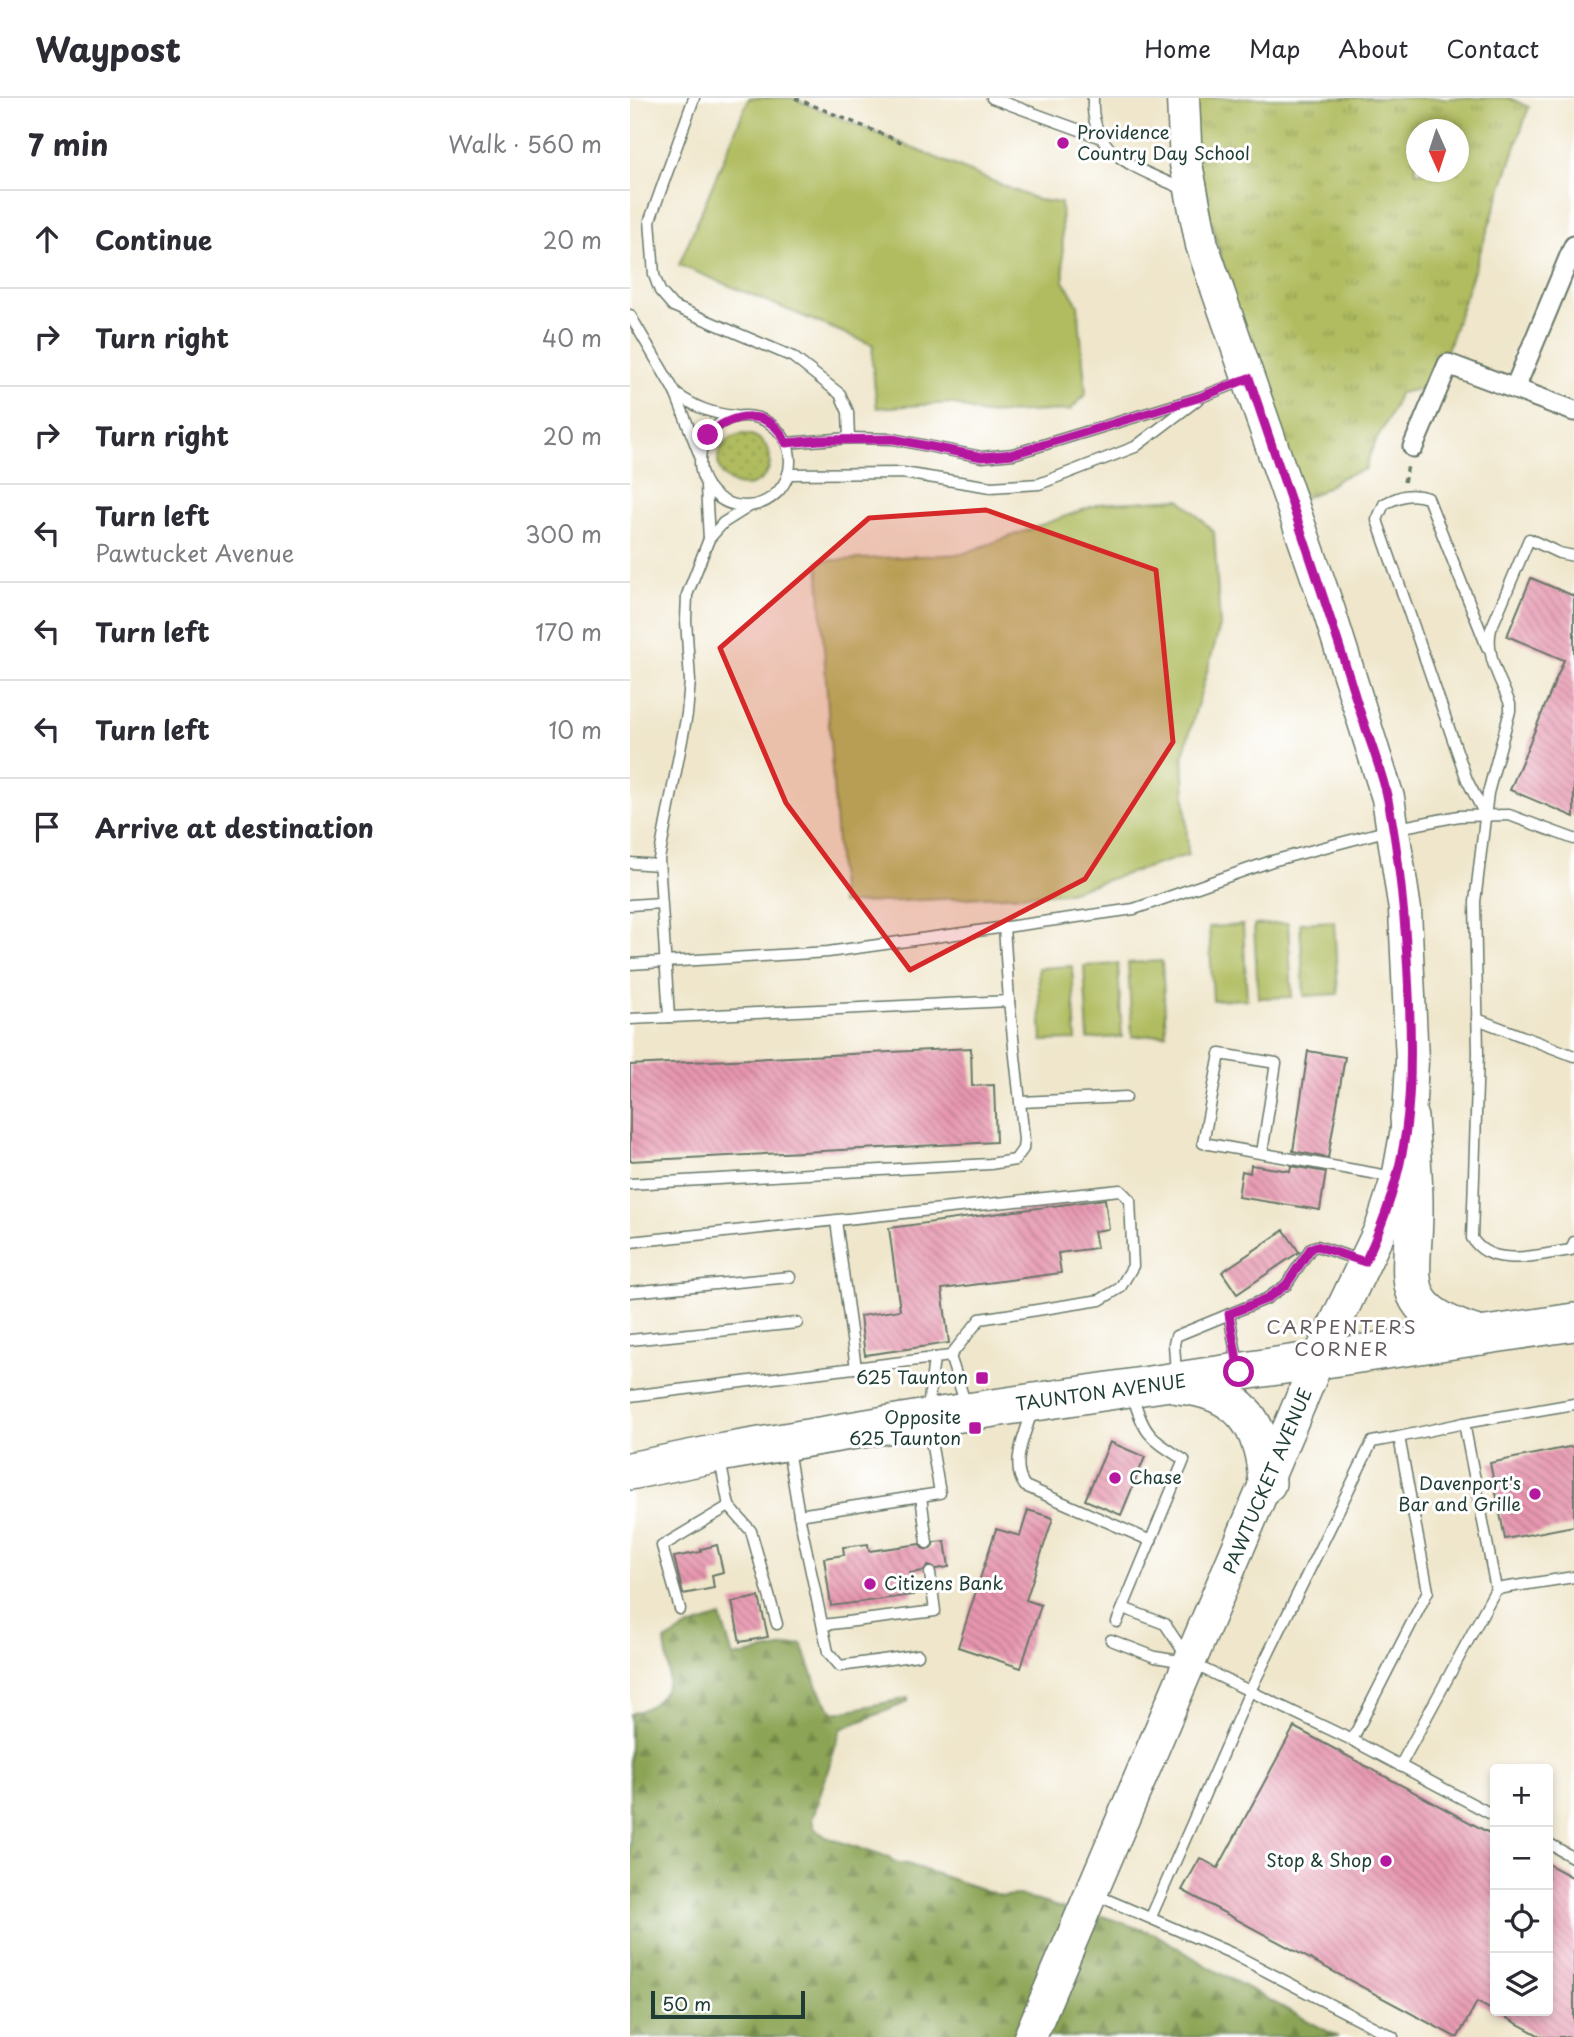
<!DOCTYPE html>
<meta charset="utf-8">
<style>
body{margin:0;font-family:"Playpen Sans",sans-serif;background:#f7f7f7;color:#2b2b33}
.controls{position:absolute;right:21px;bottom:21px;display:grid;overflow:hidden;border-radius:7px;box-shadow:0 4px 10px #0003}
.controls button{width:63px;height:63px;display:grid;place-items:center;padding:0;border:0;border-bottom:2px solid #e1e1e2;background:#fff;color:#2b2b33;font:35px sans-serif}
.compass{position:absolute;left:776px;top:21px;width:63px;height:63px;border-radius:50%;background:#fff;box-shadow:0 4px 10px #0003;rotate:177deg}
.scale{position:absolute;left:21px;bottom:18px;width:154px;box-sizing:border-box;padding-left:7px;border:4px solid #1f3d34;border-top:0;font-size:19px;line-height:24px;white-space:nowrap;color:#1f3d34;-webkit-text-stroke:5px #fff;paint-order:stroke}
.stop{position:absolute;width:21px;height:21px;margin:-16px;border:5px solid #b5179e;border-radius:50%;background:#fff}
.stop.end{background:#b5179e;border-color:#fff;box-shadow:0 2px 7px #0008}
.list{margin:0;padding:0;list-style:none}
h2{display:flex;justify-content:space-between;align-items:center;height:91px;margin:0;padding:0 28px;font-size:30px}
h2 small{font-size:23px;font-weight:400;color:#7c7c81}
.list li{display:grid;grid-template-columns:46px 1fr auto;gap:21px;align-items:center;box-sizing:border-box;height:98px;padding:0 28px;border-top:2px solid #e1e1e2}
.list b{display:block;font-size:26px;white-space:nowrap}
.list p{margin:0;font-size:23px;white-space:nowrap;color:#7c7c81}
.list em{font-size:23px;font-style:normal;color:#7c7c81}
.icon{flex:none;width:38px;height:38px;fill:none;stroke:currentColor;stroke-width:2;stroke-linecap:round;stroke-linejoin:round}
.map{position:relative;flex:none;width:944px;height:1939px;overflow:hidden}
header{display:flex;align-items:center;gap:42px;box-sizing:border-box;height:98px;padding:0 35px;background:#fff;border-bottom:2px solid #e1e1e2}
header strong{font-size:33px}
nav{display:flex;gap:38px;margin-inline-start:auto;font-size:24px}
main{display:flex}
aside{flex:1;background:#fff}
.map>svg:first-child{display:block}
</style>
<header>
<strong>Waypost</strong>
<nav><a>Home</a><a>Map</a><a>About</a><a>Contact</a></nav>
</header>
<main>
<aside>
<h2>7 min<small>Walk · 560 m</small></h2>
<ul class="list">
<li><svg class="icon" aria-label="ahead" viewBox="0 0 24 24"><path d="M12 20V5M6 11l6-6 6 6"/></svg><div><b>Continue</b></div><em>20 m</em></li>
<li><svg class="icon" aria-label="right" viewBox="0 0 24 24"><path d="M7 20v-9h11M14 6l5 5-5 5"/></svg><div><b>Turn right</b></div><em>40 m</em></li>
<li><svg class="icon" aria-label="right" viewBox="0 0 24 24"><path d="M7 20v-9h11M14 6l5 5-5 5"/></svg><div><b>Turn right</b></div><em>20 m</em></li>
<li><svg class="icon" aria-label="left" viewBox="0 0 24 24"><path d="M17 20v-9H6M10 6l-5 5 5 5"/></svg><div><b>Turn left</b><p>Pawtucket Avenue</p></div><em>300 m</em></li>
<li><svg class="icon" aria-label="left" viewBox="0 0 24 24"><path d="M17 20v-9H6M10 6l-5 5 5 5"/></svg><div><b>Turn left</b></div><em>170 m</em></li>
<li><svg class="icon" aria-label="left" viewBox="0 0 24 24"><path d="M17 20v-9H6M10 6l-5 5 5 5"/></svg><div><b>Turn left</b></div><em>10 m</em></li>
<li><svg class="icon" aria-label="arrive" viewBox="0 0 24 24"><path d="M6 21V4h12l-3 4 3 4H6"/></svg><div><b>Arrive at destination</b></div></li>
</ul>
</aside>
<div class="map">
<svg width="944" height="1939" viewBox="0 0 944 1939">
<defs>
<pattern id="grass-dots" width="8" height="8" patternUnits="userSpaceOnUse" patternTransform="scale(1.75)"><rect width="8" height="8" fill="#b0bc5e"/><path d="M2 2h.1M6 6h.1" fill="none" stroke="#8f9a4e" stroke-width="1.8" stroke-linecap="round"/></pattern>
<pattern id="forest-firs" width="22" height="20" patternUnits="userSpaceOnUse" patternTransform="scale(1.75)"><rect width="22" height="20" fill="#8ca455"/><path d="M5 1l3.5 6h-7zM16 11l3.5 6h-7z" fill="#728747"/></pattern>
<pattern id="park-tufts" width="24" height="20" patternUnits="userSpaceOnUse" patternTransform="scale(1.75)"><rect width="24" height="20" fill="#b0bc5e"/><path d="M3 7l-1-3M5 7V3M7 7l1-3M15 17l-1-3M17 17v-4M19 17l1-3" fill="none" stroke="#8f9a4e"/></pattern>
<pattern id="building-back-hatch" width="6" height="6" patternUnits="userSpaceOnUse" patternTransform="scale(1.75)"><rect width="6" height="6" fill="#e796af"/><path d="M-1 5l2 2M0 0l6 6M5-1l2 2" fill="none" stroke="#bb7c8f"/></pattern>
</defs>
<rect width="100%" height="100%" fill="#fff"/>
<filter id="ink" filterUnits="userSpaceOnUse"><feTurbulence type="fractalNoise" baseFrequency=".0143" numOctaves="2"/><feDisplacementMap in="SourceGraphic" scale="14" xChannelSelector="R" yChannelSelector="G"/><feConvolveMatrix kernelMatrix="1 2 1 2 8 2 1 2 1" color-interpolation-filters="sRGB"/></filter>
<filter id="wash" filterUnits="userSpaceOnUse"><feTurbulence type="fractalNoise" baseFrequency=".00686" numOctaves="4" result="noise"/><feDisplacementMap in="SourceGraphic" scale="28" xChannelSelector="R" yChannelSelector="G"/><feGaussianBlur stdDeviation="1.57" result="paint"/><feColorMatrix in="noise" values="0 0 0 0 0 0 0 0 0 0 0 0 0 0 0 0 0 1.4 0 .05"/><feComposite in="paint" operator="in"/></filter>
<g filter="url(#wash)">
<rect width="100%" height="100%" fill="#efe6cb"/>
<circle fill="url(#grass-dots)" stroke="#687c49" stroke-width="2" cx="114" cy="362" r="26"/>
<path fill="url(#forest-firs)" stroke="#567044" stroke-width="2" d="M 91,1519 L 103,1559 L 172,1546 C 181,1570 186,1597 205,1615 L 278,1600 L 278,1604 L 211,1631 L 182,1722 L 185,1731 L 196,1739 L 259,1760 L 263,1764 L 277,1766 L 372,1798 L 389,1797 L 451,1816 L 469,1817 L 525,1836 L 582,1871 L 708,1939 L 0,1939 L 0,1616 C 15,1612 34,1602 38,1584 C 40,1573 36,1555 35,1543 L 59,1529 Z"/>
<path fill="url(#park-tufts)" stroke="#687c49" stroke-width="2" fill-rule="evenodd" d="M 550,0 L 879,0 L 899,9 L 805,288 L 769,295 C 762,322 740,344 736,371 L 712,379 L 689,394 L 654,407 ZM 786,32 L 828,32 L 828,74 L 786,74 Z"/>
<g fill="#b0bc5e" stroke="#687c49" stroke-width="2">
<polygon points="119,0 162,0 408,102 431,105 434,183 448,207 456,296 440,312 352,316 322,305 247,310 242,263 243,247 49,167"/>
<polygon points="550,401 584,434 590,528 553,657 558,757 435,795 211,806 188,463 332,456 469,406"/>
<polygon points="704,823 708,896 674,898 670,825"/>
<polygon points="658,825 662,899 628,900 624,827"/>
<polygon points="613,827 617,901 583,902 579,829"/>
<polygon points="532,863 536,936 502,939 498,865"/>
<polygon points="488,866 492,939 458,941 454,868"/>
<polygon points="442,868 446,942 412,943 408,870"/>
</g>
<g id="blocks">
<g fill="url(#building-back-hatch)">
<polygon points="901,480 944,498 944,719 880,692 934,562 877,538"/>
<polygon points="341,950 342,988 364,987 366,1044 0,1063 0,967"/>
<polygon points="678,953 715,959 698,1060 663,1053"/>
<polygon points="621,1067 660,1073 661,1068 696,1074 690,1112 608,1099 612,1073 620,1075"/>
<polygon points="475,1101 479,1131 464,1133 467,1150 428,1155 431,1175 312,1191 319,1245 235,1257 230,1218 270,1212 259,1130"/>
<polygon points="654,1132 669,1154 607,1196 592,1174"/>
<polygon points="480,1344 515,1359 491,1417 455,1402"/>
<polygon points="944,1348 944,1428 875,1441 860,1365"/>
<polygon points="398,1412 423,1420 396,1502 411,1507 391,1570 328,1549 366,1431 390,1438"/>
<polygon points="315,1443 319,1469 306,1471 298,1468 293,1473 280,1475 283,1497 201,1508 194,1460 214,1457 213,1449 238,1446 239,1453 290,1446 292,1450 297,1452 302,1450 304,1444"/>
<polygon points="87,1447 93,1474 82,1477 84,1490 53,1496 44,1459 71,1454 71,1451"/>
<polygon points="129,1499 138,1539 110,1544 102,1504"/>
<polygon points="664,1629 865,1738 865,1913 918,1913 918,1766 944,1780 944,1939 912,1939 847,1904 828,1939 825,1939 552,1792 570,1760 588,1770"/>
</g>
</g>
</g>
<g filter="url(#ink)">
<use href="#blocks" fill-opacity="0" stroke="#687869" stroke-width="2"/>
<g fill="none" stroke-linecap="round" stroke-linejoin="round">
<defs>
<g id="lane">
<polyline points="64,0 20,122 24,177 30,193 43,208 163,259 210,296 218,314 219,340"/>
<polyline points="362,0 469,39"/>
<path d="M 463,0 C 459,59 511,71 555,92"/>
<polyline points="0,217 45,294 70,358"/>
<path d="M 45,295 C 65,309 81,316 105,318"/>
<circle cx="115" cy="363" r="45"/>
<polyline points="156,345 219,340 263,341 352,359 383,356 571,299 615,282"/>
<polyline points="158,376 273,375 361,389 409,386 505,349 567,302"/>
<polyline points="76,389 79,441"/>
<path d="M 944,458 L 929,455 L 899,441 L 861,531 C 855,558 870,580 880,606 L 880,613 L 858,695 L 845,804 L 848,955 L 842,1140 C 861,1172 911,1156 941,1152 L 944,1144"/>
<path d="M 854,715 L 837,682 L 747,422 L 754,406 C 770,398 780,394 798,400 L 857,549"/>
<polyline points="0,765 29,767"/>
<polyline points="0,807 31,805"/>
<polyline points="0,866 198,854 504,811 642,763 763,731 829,718 879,717 944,741"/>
<polyline points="39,919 29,761 57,616 60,583 56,522 57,497 79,441 93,425 120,408"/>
<polyline points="0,921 379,903"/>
<polyline points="847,921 944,958"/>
<polyline points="391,1004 496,999"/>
<polyline points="632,1055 646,965 590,956 573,1045 764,1079"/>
<polyline points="0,1086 360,1066 385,1062 393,1051 394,1041 379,903 374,829"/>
<polyline points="206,1123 226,1270"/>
<polyline points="0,1144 490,1092 500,1102 503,1168 490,1190 470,1202 350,1221 320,1258 0,1298"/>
<polyline points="0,1194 160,1179"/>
<polyline points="599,1216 608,1267"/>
<polyline points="0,1242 167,1225"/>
<polyline points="320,1258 336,1307"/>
<polyline points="546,1276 544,1246 546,1238 636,1201 656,1187 681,1150 687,1148 732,1163"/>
<path d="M 402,1313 C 396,1335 379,1367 395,1388 L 521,1443"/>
<polyline points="769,1339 834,1325"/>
<polyline points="158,1351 169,1417 198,1554 210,1568 288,1557"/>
<polyline points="291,1398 297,1445"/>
<polyline points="99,1408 121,1433 147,1526"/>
<polyline points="169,1417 310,1395 297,1320 304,1260"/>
<polyline points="866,1491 944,1479"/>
<polyline points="493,1510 535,1526 555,1556"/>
<polyline points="50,1511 32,1448 99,1408 90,1362"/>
<path d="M 487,1524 L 554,1362 C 521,1340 514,1338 503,1298"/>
<polyline points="193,1527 305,1513 300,1475"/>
<polyline points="481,1542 525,1559 561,1565 722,1642 865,1718"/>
<polyline points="770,1668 866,1491 834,1325 944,1306"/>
<polyline points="918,1745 944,1760"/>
<polyline points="464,1796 601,1855 763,1939"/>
<polyline points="521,1819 620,1593 742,1344 769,1339 798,1493 722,1642"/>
</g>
<g id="street">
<polyline points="885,290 944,148"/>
<polyline points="783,349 818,266 944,313"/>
</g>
<polyline id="primary" points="400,1939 688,1262 752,1128 769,1075 779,1020 782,963 775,812 758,700 699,513 572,147 556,66 553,0"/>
<g id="highway">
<path d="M 779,1020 C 781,1049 784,1078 784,1106 C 785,1182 760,1211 851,1238"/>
<path d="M 549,1287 C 610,1292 634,1327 637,1385"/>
<polyline points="0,1373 89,1355 297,1320 944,1224"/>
</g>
</defs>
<use href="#lane" stroke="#687869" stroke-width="13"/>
<use href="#street" stroke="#687869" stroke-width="23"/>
<use href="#primary" stroke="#687869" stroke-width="35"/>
<use href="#highway" stroke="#687869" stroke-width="40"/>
<g stroke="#687869" stroke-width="3.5" stroke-dasharray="5 5" stroke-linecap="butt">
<polyline points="165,0 276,46"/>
<polyline points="774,384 778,368"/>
</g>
<use href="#lane" stroke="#fff" stroke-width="10"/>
<use href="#street" stroke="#fff" stroke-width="19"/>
<use href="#primary" stroke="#fff" stroke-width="32"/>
<use href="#highway" stroke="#fff" stroke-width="37"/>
</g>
</g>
<g fill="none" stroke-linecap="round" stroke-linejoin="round" filter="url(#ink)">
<path stroke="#b5179e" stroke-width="9" d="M 78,337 C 102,314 141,309 156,345 L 189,342 L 263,341 L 352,359 L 383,356 L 571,299 L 619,280 C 655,387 693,493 726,601 C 736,634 751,668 758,702 C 771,766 776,831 779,896 C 784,998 780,1071 735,1164 L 687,1148 L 681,1150 L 656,1187 L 636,1201 L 599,1216 L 609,1274"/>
</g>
<path fill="#d62828" fill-opacity="0.2" stroke="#d62828" stroke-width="5" stroke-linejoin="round" d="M 356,412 L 526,472 L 543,644 L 455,781 L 280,872 L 156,705 L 90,550 L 239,420 Z"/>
<g fill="#b5179e" stroke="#fff" stroke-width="2.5">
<circle cx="433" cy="45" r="7"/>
<rect x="345" y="1273" width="14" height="14" rx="3.5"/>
<rect x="338" y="1323" width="14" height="14" rx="3.5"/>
<circle cx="485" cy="1380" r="7"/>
<circle cx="905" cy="1396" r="7"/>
<circle cx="240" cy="1486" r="7"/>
<circle cx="756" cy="1763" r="7"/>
</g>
<g text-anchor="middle" stroke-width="6" stroke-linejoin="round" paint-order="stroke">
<g font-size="18" fill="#1f3d34" stroke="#fff" text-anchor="end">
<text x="447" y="41" text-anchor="start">Providence<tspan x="447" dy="21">Country Day School</tspan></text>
<text x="338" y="1286">625 Taunton</text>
<text x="331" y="1326">Opposite<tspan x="331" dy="21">625 Taunton</tspan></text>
<text x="499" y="1386" text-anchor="start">Chase</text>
<text x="891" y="1392">Davenport's<tspan x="891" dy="21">Bar and Grille</tspan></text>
<text x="254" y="1492" text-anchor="start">Citizens Bank</text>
<text x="742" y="1769">Stop &amp; Shop</text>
</g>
<g font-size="18" fill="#1f3d34" stroke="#fff">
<text transform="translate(471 1295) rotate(-8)" y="6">TAUNTON AVENUE</text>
<text transform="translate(638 1383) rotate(-67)" y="6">PAWTUCKET AVENUE</text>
</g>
<g font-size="19" letter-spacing="2" fill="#655c5f" stroke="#fff">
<text x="712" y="1236">CARPENTERS<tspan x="712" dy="22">CORNER</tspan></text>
</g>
</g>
</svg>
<div class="controls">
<button>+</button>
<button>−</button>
<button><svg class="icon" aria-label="locate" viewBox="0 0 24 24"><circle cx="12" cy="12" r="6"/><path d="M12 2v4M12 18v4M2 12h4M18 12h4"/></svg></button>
<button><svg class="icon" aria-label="layers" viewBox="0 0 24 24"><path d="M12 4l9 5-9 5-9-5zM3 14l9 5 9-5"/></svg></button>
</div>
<svg class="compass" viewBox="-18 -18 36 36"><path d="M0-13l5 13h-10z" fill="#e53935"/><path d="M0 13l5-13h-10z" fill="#7c7c81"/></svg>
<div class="scale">50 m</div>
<div class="stop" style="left:609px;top:1274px"></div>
<div class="stop end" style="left:78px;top:337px"></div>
</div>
</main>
